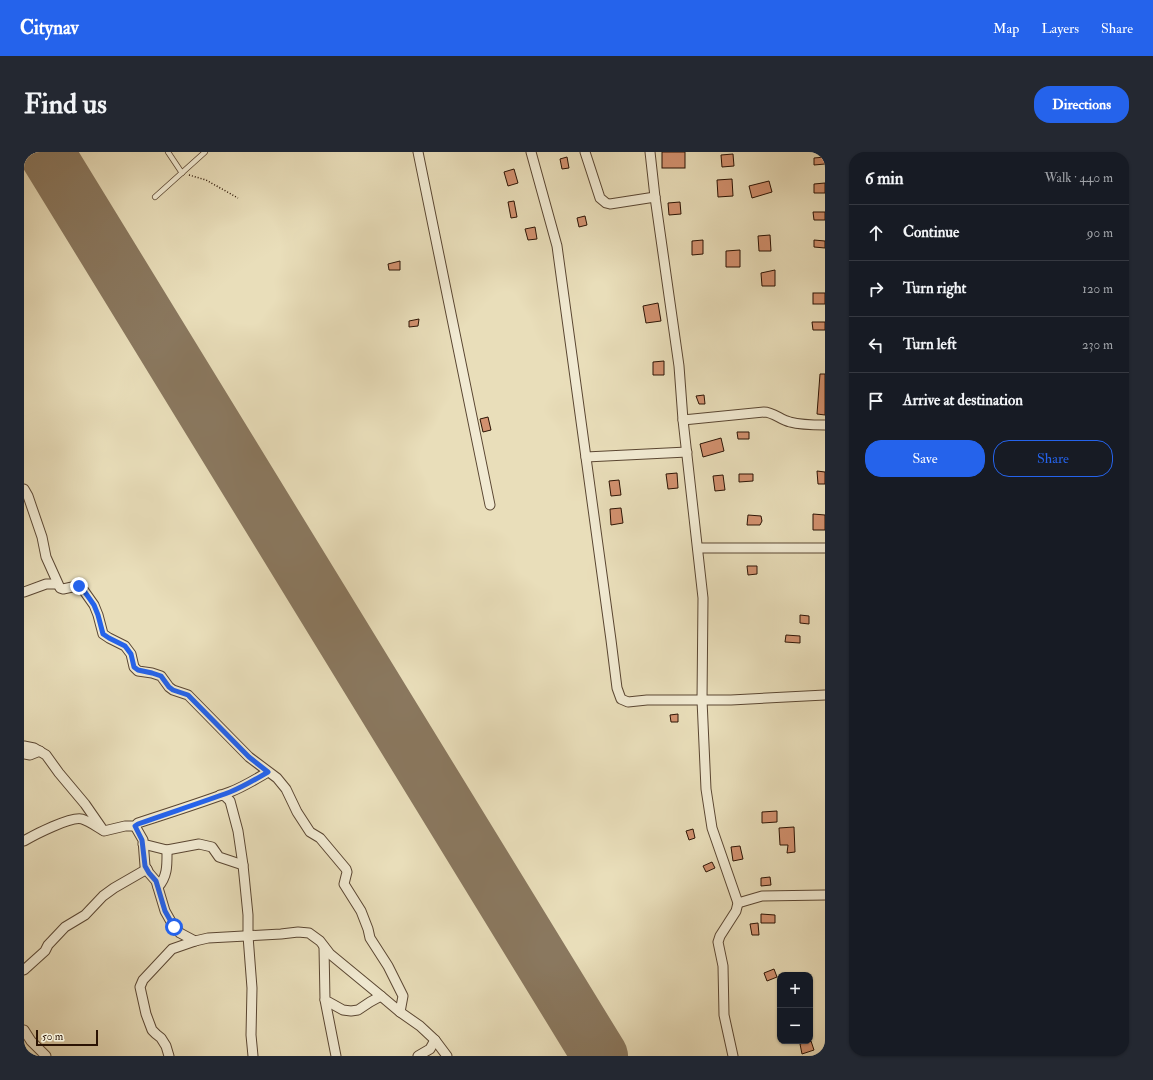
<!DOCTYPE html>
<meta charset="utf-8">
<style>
body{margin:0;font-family:"IM FELL Double Pica",serif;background:#242831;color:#f1f3f6}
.controls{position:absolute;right:12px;bottom:12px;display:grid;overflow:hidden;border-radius:8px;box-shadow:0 1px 3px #0004}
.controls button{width:36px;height:36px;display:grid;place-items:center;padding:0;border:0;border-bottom:1px solid #363941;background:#171b24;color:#f1f3f6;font:20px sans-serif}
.scale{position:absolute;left:12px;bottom:10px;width:62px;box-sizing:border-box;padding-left:4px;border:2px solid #2b1304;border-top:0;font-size:11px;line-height:14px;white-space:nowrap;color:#2b1304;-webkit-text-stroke:3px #f1ead2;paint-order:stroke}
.stop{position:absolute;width:12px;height:12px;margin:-9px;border:3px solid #2563eb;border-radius:50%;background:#fff}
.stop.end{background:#2563eb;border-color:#fff;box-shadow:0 1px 4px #0008}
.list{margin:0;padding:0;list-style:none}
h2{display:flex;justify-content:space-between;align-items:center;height:52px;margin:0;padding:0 16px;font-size:17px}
h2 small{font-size:13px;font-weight:400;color:#9ea1a6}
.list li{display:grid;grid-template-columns:26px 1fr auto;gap:12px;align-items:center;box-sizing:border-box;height:56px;padding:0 16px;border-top:1px solid #363941}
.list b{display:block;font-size:15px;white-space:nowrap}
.list em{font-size:13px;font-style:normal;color:#9ea1a6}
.actions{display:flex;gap:8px;padding:12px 16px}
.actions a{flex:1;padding:9px 0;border:1px solid #2563eb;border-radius:16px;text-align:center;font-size:14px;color:#2563eb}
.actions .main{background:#2563eb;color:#fff}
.icon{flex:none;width:22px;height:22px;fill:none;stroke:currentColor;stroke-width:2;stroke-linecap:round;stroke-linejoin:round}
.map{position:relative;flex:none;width:801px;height:904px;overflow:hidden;border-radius:16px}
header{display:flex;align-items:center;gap:24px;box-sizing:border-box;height:56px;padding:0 20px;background:#2563eb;color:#fff}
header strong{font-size:19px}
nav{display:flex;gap:22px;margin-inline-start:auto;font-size:14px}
.intro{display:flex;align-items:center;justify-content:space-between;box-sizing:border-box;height:96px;padding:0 24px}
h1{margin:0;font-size:28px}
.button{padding:10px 18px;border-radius:16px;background:#2563eb;color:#fff;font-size:14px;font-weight:700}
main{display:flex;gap:24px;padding:0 24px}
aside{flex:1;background:#171b24;border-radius:16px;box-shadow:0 1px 3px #0004}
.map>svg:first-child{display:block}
</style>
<header>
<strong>Citynav</strong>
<nav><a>Map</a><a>Layers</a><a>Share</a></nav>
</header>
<div class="intro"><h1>Find us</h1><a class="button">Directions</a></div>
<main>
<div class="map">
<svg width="801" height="904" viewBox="0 0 801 904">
<rect width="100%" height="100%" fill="#e9deba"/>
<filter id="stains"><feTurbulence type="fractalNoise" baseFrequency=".005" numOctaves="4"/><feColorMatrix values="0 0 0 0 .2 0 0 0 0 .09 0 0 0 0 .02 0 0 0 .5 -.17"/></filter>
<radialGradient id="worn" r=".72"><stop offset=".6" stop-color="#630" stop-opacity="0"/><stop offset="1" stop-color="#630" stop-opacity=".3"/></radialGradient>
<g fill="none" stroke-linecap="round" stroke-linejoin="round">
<polyline stroke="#8a785f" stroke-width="56" points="22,0 576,904"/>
</g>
<g fill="#d2916f" stroke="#2b1304">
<rect x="638" y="0" width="23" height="16"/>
<polygon points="709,2 710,14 698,15 697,3"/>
<polygon points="543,5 545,16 538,17 536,7"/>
<polygon points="801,5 801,12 790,13 790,6"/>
<polygon points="490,17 494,31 484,34 480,20"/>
<polygon points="708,27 709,44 694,45 693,28"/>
<polygon points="745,29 748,40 728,46 725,34"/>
<polygon points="801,31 801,41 790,41 790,32"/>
<polygon points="490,49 493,65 487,66 484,50"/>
<polygon points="656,50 657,62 645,63 644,51"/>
<polygon points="789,60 801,60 801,68 790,68"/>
<polygon points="561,64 563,73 555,75 553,66"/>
<polygon points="511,75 513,87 504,88 501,77"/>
<polygon points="746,83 747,99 735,99 734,84"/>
<polygon points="679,88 679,102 668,103 668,89"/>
<polygon points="790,88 801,89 801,96 790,95"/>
<polygon points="716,98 716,115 702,115 702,99"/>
<polygon points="376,109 376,118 365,118 364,112"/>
<polygon points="751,118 751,134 738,134 737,121"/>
<rect x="789" y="141" width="12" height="11"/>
<polygon points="634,151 637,169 622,171 619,154"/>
<polygon points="395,167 394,174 385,175 385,169"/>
<polygon points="788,170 801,170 801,178 789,178"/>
<polygon points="640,209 640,223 629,223 629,210"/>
<polygon points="796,222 801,222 801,263 793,262"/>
<polygon points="680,243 681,252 675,252 672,244"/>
<polygon points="464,265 467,278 459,280 456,267"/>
<polygon points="713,280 725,280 725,287 714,287"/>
<polygon points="697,286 700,299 679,305 676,292"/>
<polygon points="793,319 801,320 801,332 794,332"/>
<polygon points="653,321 654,336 644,337 642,322"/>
<polygon points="715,322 729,322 729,329 715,330"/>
<polygon points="699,323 701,338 691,339 689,324"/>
<polygon points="595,328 597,343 587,344 585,329"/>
<polygon points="597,356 599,371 587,373 586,357"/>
<polygon points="789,362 801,363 801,378 789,378"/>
<polygon points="724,363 737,364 738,369 736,373 723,373"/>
<polygon points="723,414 733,414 733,422 724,423"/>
<polygon points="776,463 785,464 785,472 776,471"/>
<polygon points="762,483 776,484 776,491 761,490"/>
<polygon points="654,562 654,570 647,570 646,563"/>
<polygon points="753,659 753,670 738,671 738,660"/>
<polygon points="770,675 771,700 763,701 764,693 756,693 755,676"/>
<polygon points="669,677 671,686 665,688 662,679"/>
<polygon points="716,694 719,707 709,709 707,695"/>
<polygon points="688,710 691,716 682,720 679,714"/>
<polygon points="746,725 747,733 737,734 737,726"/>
<polygon points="737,762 751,763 751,771 737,771"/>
<polygon points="734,771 735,783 728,783 726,772"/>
<polygon points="750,817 753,825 743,829 740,821"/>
<polygon points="787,889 790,898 778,902 776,892"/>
</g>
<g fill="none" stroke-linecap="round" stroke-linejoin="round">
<defs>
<g id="lane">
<polyline points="144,0 158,21"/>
<polyline points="131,45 181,0"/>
</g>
<g id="street">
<polyline points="394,0 466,353"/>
<polyline points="507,0 533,94 587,488 593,536 597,547 604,550 623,548 707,548 801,543"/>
<polyline points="561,0 576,46 582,51 586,52 631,45"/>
<polyline points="626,0 631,45 655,214 659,268 679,446 678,548 682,637 688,676 714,751 712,759 696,784 694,790 699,814 700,863 709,904"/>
<path d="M 659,268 L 740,260 C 749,260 757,268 766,270 C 777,273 790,273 801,273"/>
<polyline points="562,305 663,300"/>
<polyline points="0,337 4,344 18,385 22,405 36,436 39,437 53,434 58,436 70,453 74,463 79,482 85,486 101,494 107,502 110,515 114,519 128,521 137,524 145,535 149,538 164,543 225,605 253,626 262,637 273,660 286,680 296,686 322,717 323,720 320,732 337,759 344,777 346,786 364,814 379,844 376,860"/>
<polyline points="674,396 801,396"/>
<polyline points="0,440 22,432 33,432"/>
<polyline points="0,594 10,596 22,603 35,621 61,652 79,678"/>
<polyline points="0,602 6,603 16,599"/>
<polyline points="196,643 201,644 206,649 214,679 219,713 224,763 224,784 228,836 227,883 229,904"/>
<polyline points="111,674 119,688 121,714 125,721 132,729 141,759 150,775 156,781 171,789 184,786 257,782 274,780 285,781 296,789 306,802 357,844 376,860 396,874 411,888 423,904"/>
<path d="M 0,689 C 10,683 47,664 58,667 C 65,669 73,675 80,679 L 101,674 L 111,674 L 114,671 C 145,661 176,651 206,640 C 219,635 232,627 244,620"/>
<polyline points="119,692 143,698 175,692 188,695 195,705 219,713"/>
<path d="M 134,735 C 144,724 143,712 143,698"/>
<polyline points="714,751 738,744 801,743"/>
<polyline points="300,795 301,848 319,858 327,859 334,858 346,850 357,844"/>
<polyline points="0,818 21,799 24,793 41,775 61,763 79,744 90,736 123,717"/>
<polyline points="301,848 312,904"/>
<polyline points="0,878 7,889 22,904"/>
<polyline points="145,904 142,894 137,886 132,882 128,878 122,862 116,835 119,828 148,797 171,789"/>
<polyline points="394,904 406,897 411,888"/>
</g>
</defs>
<use href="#lane" stroke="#5a4632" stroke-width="6"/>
<use href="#street" stroke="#5a4632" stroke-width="11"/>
<polyline stroke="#2b1304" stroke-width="1.5" stroke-dasharray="1 2" stroke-linecap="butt" points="165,23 182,28 214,46"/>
<use href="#lane" stroke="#f1ead2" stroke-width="4.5"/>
<use href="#street" stroke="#f1ead2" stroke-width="9"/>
</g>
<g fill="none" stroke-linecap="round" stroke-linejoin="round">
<path stroke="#2563eb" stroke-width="5" d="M 55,434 L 58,436 L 70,453 L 74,463 L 79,482 L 85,486 L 101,494 L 107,502 L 110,515 L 114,518 L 128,521 L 137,524 L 145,535 L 149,538 L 164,543 L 225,605 L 244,620 C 232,627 219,635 206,640 C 176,651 145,661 114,672 L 111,674 L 118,688 L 121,714 L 125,721 L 132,729 L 141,759 L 150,775"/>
</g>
<rect width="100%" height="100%" filter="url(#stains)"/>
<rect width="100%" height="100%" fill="url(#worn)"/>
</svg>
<div class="controls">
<button>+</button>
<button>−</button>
</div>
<div class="scale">50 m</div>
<div class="stop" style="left:150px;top:775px"></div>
<div class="stop end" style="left:55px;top:434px"></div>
</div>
<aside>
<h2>6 min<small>Walk · 440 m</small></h2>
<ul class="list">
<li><svg class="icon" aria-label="ahead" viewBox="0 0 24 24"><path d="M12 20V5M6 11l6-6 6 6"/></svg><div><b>Continue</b></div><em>90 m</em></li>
<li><svg class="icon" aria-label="right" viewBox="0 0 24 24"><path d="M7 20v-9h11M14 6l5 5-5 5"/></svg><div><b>Turn right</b></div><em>120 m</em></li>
<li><svg class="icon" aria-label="left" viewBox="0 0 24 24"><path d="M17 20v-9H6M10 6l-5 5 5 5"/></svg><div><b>Turn left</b></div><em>230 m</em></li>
<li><svg class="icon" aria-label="arrive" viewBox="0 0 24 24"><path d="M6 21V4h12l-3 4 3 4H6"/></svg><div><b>Arrive at destination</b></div></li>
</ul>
<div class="actions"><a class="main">Save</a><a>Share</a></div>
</aside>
</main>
